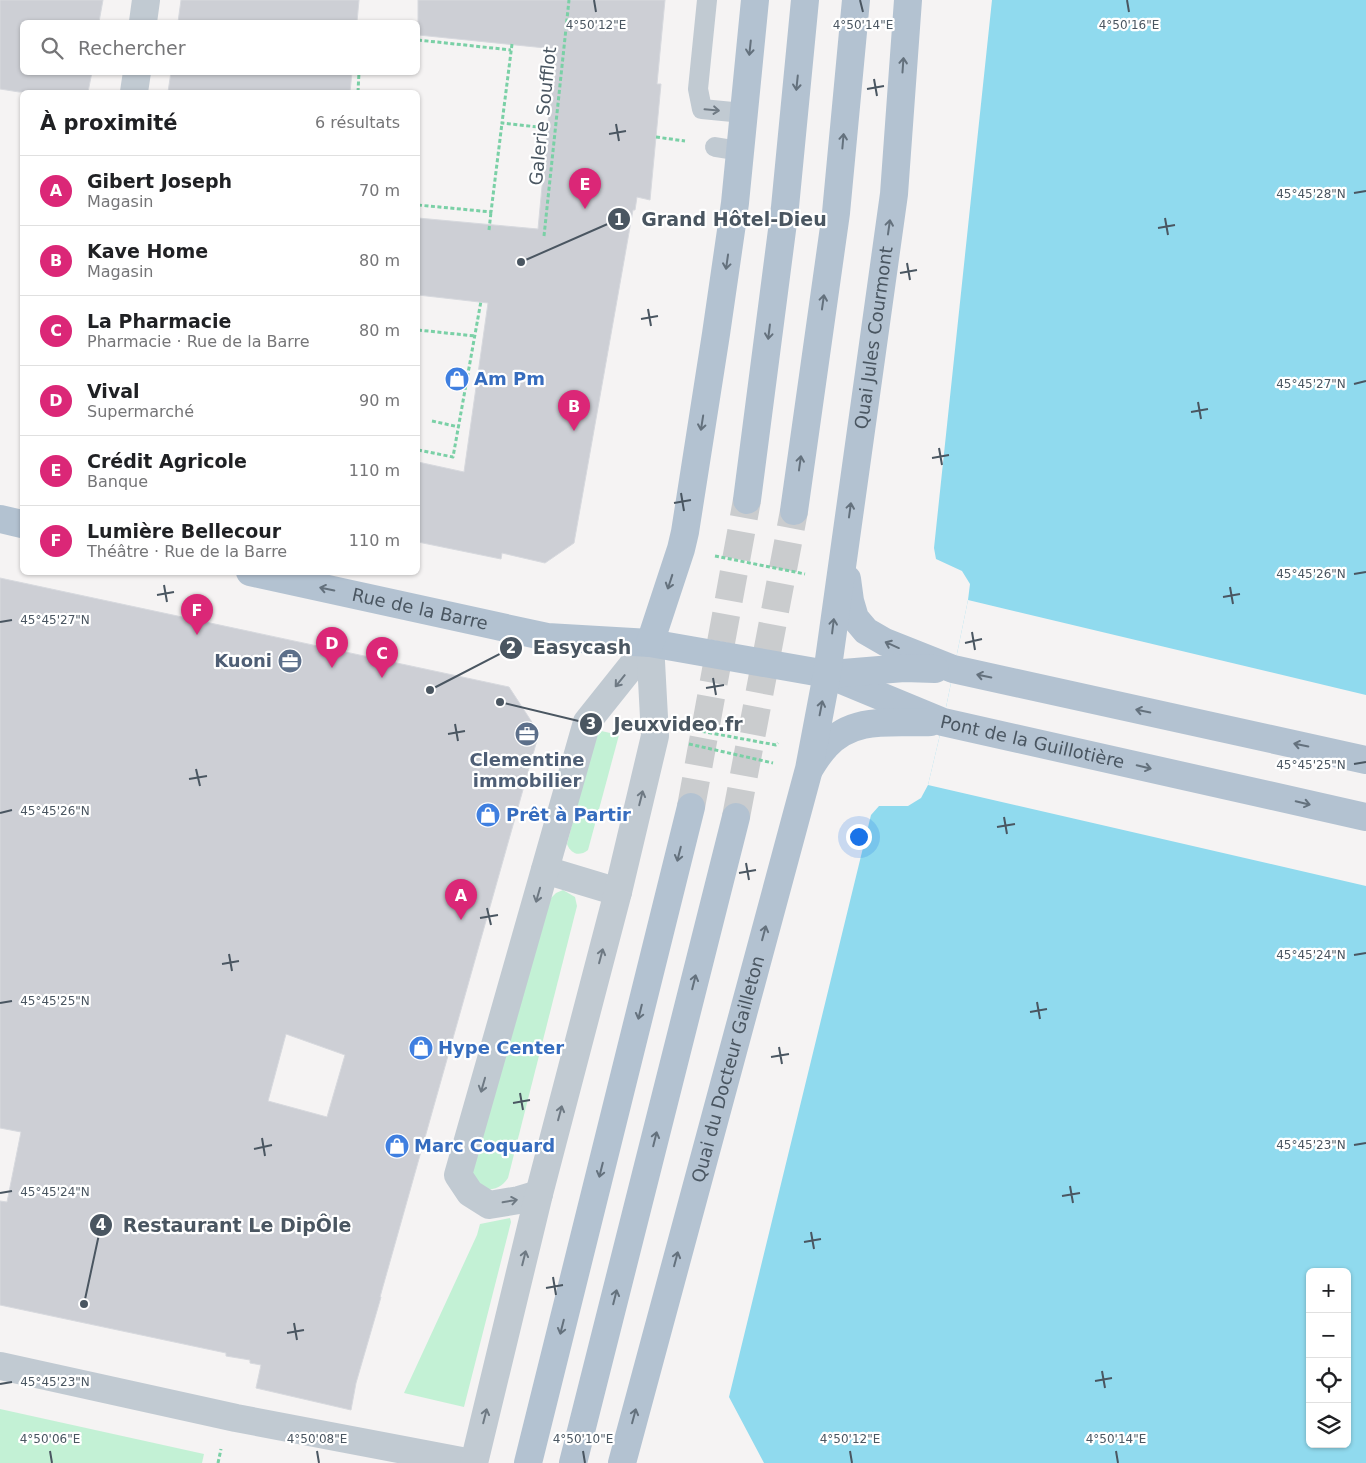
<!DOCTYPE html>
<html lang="fr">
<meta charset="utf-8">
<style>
body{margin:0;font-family:"DejaVu Sans",sans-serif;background:#f6f6f6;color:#202124}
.controls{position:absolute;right:15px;bottom:15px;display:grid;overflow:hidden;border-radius:8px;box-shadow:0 1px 4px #0004}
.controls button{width:45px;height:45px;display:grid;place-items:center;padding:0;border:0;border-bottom:1px solid #e0e0e0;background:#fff;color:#202124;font:25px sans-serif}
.you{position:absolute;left:858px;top:836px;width:18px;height:18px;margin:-12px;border:4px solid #fff;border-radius:50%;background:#1a73e8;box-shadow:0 0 0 8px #1a73e833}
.badge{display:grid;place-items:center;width:32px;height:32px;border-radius:50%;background:#db2777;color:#fff;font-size:16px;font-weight:700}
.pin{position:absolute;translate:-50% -41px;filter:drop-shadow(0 1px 2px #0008)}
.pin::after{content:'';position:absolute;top:26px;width:18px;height:15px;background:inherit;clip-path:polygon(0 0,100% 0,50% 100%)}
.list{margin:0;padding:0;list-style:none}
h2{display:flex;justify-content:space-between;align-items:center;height:65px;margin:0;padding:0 20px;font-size:21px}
h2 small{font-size:16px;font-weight:400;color:#757577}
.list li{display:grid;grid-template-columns:32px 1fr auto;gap:15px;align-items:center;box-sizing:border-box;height:70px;padding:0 20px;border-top:1px solid #e0e0e0}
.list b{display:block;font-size:19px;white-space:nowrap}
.list p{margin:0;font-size:16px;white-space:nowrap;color:#757577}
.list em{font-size:16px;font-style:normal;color:#757577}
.icon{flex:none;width:28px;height:28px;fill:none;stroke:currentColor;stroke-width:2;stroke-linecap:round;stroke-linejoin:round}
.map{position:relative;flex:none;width:1366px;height:1463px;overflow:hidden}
.search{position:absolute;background:#fff;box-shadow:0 1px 4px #0004;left:20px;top:20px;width:400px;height:55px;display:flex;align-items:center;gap:12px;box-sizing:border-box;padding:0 18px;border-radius:8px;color:#757577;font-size:19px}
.panel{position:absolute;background:#fff;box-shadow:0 1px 4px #0004;left:20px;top:90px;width:400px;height:485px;border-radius:8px}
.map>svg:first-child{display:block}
</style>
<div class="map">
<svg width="1366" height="1463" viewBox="0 0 1366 1463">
<rect width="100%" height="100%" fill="#f5f3f3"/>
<g fill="#c3f1d5">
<path d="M 597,730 L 619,735 L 588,850 C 579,857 571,854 567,844 Z"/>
<path d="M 563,890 L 575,897 L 577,906 L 508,1178 C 502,1187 496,1189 485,1190 L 471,1173 L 550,899 L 556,893 Z"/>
<polygon points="510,1218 511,1222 464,1407 404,1393 477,1235 480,1224"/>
<polygon points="0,1409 204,1454 202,1463 0,1463"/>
</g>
<path fill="#90daee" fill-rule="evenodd" d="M 992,0 L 1366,0 L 1366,1463 L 764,1463 L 729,1397 L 871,815 L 879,806 L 908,806 L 921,798 L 928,785 L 943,722 L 968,600 L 970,584 L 962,571 L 936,559 L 934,548 ZM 1310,1272 L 1347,1272 L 1347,1444 L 1310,1444 Z"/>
<polygon fill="#f5f3f3" points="968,600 1366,695 1366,886 928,785 943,722"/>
<g fill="#cdcfd5" stroke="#d7d9de" fill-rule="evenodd">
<polygon points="0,0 103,0 99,22 22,22 22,72 92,72 88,92 19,92 0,89"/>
<polygon points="181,0 359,0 357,22 178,22"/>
<polygon points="418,0 665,0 657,84 661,84 650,200 637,197 635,210 633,210 574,543 545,563 502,553 501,559 418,542 418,462 464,472 488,303 418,295 418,218 538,229 555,49 418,35"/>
<polygon points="171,72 352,72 350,92 168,92"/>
<path d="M 0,578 L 509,687 L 539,733 L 380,1297 L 381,1297 L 356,1383 L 351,1410 L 256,1388 L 261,1365 L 250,1363 L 250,1360 L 226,1356 L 226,1353 L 0,1305 L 0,1201 L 7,1202 L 21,1132 L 0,1128 ZM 286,1034 L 345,1055 L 327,1117 L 268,1101 Z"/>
</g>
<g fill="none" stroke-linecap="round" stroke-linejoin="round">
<g stroke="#caccce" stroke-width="28" stroke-dasharray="28 14" stroke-linecap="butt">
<polyline points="691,807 747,500"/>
<polyline points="736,817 794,511"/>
</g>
<g stroke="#7ad0a6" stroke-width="3" stroke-dasharray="4 2.5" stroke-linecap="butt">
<polyline points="418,40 511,50"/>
<polyline points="512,44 502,123 547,128"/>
<polyline points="358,92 359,72"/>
<polyline points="656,137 685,141"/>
<polyline points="418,205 491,212 502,123"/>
<polyline points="489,230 491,212"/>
<polyline points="544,236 569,0"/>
<polyline points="418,330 475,336"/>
<polyline points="432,421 459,427"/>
<polyline points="418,450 453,457 481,301"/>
<polyline points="715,556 805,574"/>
<polyline points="689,729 776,745 778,743"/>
<polyline points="689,744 773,763"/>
<polyline points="218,1463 221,1449"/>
</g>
<g stroke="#c1cad2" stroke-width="20">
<polyline points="707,0 698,89 702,109 743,113"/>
<polyline points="715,147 740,151"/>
</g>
<g stroke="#c1cad2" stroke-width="28">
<polyline points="143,22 146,0"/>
<polyline points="134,92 137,72"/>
<polyline points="545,870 618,892"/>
<polyline points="539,1194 519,1200 489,1205 470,1193 458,1175 587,722 650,643"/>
<polyline points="0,1366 236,1418 472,1463"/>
<polyline points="474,1463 539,1194 618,892 655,736 650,643"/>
</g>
<g stroke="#b3c2d1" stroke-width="28">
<polyline points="747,500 785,207 805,0"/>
<polyline points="794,511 836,213 856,0"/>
<polyline points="0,519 22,524"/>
<path id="s1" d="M 250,572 L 547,637 L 650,643 L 827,674 L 943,722 L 1366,817"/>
<polyline points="847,579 850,601 855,618 866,631 885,642 953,669 1366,760"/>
<polyline points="650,643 681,549 685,532 716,334 735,203 755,0"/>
<polyline points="831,674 904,668 935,669"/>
<path d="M 810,768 C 815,760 820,752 826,746 C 855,715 893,724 931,722"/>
<polyline points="528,1463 691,807"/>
<polyline points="573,1463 736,817"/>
<path id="s2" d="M 622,1463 L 809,769 L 827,674 L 894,194 L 908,0"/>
</g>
</g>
<defs><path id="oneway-shaft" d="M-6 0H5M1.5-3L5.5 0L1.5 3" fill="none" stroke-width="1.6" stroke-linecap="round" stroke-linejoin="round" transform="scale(1.25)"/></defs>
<g stroke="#64717d">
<use href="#oneway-shaft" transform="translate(750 48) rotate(96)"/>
<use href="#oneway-shaft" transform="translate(903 65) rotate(-86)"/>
<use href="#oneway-shaft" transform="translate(797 83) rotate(96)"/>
<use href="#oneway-shaft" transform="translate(843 141) rotate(-85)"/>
<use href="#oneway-shaft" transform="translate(889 227) rotate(-82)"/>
<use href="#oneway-shaft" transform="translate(727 262) rotate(98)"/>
<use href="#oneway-shaft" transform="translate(823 302) rotate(-82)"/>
<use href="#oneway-shaft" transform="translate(769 332) rotate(97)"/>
<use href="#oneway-shaft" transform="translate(702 423) rotate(99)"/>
<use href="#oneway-shaft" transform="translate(800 463) rotate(-82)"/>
<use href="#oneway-shaft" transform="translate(850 510) rotate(-82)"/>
<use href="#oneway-shaft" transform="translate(670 582) rotate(108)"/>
<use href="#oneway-shaft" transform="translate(327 589) rotate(-168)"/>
<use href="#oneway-shaft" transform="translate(833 626) rotate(-83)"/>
<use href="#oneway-shaft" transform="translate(892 645) rotate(-156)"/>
<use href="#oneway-shaft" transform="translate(984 676) rotate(-168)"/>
<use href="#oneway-shaft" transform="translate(821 708) rotate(-79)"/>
<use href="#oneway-shaft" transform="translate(1143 711) rotate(-168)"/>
<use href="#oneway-shaft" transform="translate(1301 745) rotate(-168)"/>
<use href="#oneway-shaft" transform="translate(1144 767) rotate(13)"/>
<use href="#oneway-shaft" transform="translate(1303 803) rotate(13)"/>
<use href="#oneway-shaft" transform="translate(679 854) rotate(104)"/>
<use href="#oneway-shaft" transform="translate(764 933) rotate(-75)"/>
<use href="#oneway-shaft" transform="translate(694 982) rotate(-76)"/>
<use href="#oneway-shaft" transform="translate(640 1012) rotate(104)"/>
<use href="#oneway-shaft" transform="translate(655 1139) rotate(-76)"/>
<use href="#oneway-shaft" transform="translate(601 1170) rotate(104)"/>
<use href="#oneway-shaft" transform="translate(676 1259) rotate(-75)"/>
<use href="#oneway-shaft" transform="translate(615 1297) rotate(-76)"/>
<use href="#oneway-shaft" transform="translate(562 1327) rotate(104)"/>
<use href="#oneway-shaft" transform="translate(634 1416) rotate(-75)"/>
</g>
<g stroke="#6e7983">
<use href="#oneway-shaft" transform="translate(712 110) rotate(5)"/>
<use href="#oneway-shaft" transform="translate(620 681) rotate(129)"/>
<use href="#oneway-shaft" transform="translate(641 798) rotate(-76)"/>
<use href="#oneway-shaft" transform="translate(538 895) rotate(106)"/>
<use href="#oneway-shaft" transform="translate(601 956) rotate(-75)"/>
<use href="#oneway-shaft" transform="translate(483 1085) rotate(106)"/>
<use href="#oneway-shaft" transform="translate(560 1113) rotate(-75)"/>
<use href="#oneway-shaft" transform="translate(510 1201) rotate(-10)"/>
<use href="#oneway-shaft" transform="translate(524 1258) rotate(-76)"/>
<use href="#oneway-shaft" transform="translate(485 1416) rotate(-76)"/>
</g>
<path fill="none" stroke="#4a5661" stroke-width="2" d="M 594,0 L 596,12M 860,0 L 863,12M 1127,0 L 1129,12M 874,79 L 877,96M 867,89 L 884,86M 616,124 L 619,141M 609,134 L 626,131M 1354,193 L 1366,191M 1165,218 L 1168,235M 1158,228 L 1175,225M 907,263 L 910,280M 900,273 L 917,270M 648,309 L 651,326M 641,319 L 658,316M 1354,384 L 1366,381M 1198,402 L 1201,419M 1191,412 L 1208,409M 939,448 L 942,465M 932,458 L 949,455M 681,493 L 684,511M 674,503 L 691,500M 1354,574 L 1366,572M 164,585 L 167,602M 1230,587 L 1233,604M 157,595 L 174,592M 1223,597 L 1240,594M 0,622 L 12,620M 972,632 L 975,650M 965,643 L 982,639M 713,678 L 716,695M 706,688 L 724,685M 455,724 L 458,741M 448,734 L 465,731M 1354,764 L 1366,762M 196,769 L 200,786M 189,779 L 207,776M 0,813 L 12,810M 1004,817 L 1007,834M 997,827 L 1015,824M 746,863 L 749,880M 739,873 L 756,870M 487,908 L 491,925M 480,918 L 498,915M 229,954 L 232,971M 1354,955 L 1366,953M 222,964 L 239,961M 1037,1002 L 1040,1019M 0,1003 L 12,1001M 1030,1012 L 1047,1009M 779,1047 L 782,1064M 771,1057 L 789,1054M 520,1093 L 523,1110M 513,1103 L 530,1100M 262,1138 L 265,1156M 1354,1145 L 1366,1143M 254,1149 L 272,1145M 1070,1186 L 1073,1203M 0,1193 L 12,1191M 1062,1196 L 1080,1193M 811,1232 L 814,1249M 804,1242 L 821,1239M 553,1277 L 556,1295M 546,1288 L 563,1285M 294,1323 L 297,1340M 287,1333 L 304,1330M 1102,1371 L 1105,1388M 1095,1381 L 1112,1378M 0,1384 L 12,1382M 50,1451 L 52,1463M 317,1451 L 319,1463M 583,1451 L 585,1463M 850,1451 L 852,1463M 1116,1451 L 1118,1463"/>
<defs>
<symbol id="shop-disc" viewBox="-11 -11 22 22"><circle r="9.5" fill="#3f7fe0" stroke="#fff"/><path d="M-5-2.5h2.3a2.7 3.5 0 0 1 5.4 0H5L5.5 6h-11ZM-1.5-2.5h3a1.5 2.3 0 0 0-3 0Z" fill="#fff"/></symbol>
<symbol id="office-disc" viewBox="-11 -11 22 22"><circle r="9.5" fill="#5c6f8a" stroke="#fff"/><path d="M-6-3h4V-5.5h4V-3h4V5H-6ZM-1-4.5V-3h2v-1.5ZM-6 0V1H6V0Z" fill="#fff"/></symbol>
</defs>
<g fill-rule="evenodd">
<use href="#shop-disc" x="443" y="365" width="28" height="28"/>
<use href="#office-disc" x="276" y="647" width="28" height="28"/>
<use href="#office-disc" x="513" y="720" width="28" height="28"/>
<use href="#shop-disc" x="474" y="801" width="28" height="28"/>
<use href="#shop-disc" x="407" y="1034" width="28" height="28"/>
<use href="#shop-disc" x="383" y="1132" width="28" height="28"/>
</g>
<g text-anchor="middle" stroke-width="4.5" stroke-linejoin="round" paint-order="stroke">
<g font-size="18" fill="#4a5661" stroke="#fff">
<text transform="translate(543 116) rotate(-84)" y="6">Galerie Soufflot</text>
<text dy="6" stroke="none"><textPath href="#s2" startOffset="1155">Quai Jules Courmont</textPath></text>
<text dy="6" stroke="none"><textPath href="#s1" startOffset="174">Rue de la Barre</textPath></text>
<text dy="6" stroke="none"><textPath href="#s1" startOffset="804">Pont de la Guillotière</textPath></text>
<text dy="6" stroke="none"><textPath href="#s2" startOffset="408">Quai du Docteur Gailleton</textPath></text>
</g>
<g font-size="18" font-weight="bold" fill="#366cbe" stroke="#fff" text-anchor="start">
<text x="474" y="385">Am Pm</text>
<text x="506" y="821">Prêt à Partir</text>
<text x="438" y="1054">Hype Center</text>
<text x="414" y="1152">Marc Coquard</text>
</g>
<g font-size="18" font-weight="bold" fill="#4e5e75" stroke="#fff" text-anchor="end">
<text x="272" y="667">Kuoni</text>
<text x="527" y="766" text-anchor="middle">Clementine<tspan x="527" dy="21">immobilier</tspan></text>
</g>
</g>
<g font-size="12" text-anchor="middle" fill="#4a5661" stroke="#fff" stroke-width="4.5" stroke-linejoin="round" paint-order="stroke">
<text x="596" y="29">4°50'12"E</text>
<text x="863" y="29">4°50'14"E</text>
<text x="1129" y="29">4°50'16"E</text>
<text x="1311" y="198">45°45'28"N</text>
<text x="1311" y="388">45°45'27"N</text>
<text x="1311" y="578">45°45'26"N</text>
<text x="55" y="624">45°45'27"N</text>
<text x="1311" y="769">45°45'25"N</text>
<text x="55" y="815">45°45'26"N</text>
<text x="1311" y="959">45°45'24"N</text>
<text x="55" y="1005">45°45'25"N</text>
<text x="1311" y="1149">45°45'23"N</text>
<text x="55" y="1196">45°45'24"N</text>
<text x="55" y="1386">45°45'23"N</text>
<text x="50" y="1443">4°50'06"E</text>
<text x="317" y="1443">4°50'08"E</text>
<text x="583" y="1443">4°50'10"E</text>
<text x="850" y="1443">4°50'12"E</text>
<text x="1116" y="1443">4°50'14"E</text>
</g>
<path fill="none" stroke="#4a5661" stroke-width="2" d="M521 262L619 219M430 690L511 648M500 702L591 724M84 1304L101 1225"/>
<g fill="#4a5661" stroke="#fff" stroke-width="2">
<circle cx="521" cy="262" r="5"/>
<circle cx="430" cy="690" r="5"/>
<circle cx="500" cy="702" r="5"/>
<circle cx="84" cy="1304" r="5"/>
<circle cx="619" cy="219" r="12"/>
<circle cx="511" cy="648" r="12"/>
<circle cx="591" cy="724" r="12"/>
<circle cx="101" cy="1225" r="12"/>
</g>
<g font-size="15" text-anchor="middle" font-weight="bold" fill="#fff">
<text x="619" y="225">1</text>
<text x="511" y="653">2</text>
<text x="591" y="729">3</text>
<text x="101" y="1230">4</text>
</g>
<g font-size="19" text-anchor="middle" font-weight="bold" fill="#4a5661" stroke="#fff" stroke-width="4.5" stroke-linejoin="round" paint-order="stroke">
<text x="734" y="226">Grand Hôtel-Dieu</text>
<text x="582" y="654">Easycash</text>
<text x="678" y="731">Jeuxvideo.fr</text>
<text x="237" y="1232">Restaurant Le DipÔle</text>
</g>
</svg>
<div class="controls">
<button>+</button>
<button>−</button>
<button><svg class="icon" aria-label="locate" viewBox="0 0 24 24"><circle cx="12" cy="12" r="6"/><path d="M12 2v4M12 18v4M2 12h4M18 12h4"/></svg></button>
<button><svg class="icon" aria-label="layers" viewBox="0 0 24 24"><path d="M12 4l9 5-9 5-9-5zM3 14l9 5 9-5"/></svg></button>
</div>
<div class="you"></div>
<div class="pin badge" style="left:461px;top:920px">A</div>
<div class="pin badge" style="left:574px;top:431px">B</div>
<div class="pin badge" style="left:382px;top:678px">C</div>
<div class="pin badge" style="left:332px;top:668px">D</div>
<div class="pin badge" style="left:585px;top:209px">E</div>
<div class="pin badge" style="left:197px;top:635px">F</div>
<div class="search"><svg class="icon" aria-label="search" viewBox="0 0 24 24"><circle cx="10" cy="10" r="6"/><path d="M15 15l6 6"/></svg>Rechercher</div>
<section class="panel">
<h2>À proximité<small>6 résultats</small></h2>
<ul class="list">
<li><span class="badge">A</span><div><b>Gibert Joseph</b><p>Magasin</p></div><em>70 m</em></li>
<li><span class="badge">B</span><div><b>Kave Home</b><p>Magasin</p></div><em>80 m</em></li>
<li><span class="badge">C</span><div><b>La Pharmacie</b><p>Pharmacie · Rue de la Barre</p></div><em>80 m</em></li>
<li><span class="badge">D</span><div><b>Vival</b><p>Supermarché</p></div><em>90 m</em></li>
<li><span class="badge">E</span><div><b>Crédit Agricole</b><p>Banque</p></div><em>110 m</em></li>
<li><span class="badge">F</span><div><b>Lumière Bellecour</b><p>Théâtre · Rue de la Barre</p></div><em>110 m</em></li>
</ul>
</section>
</div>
